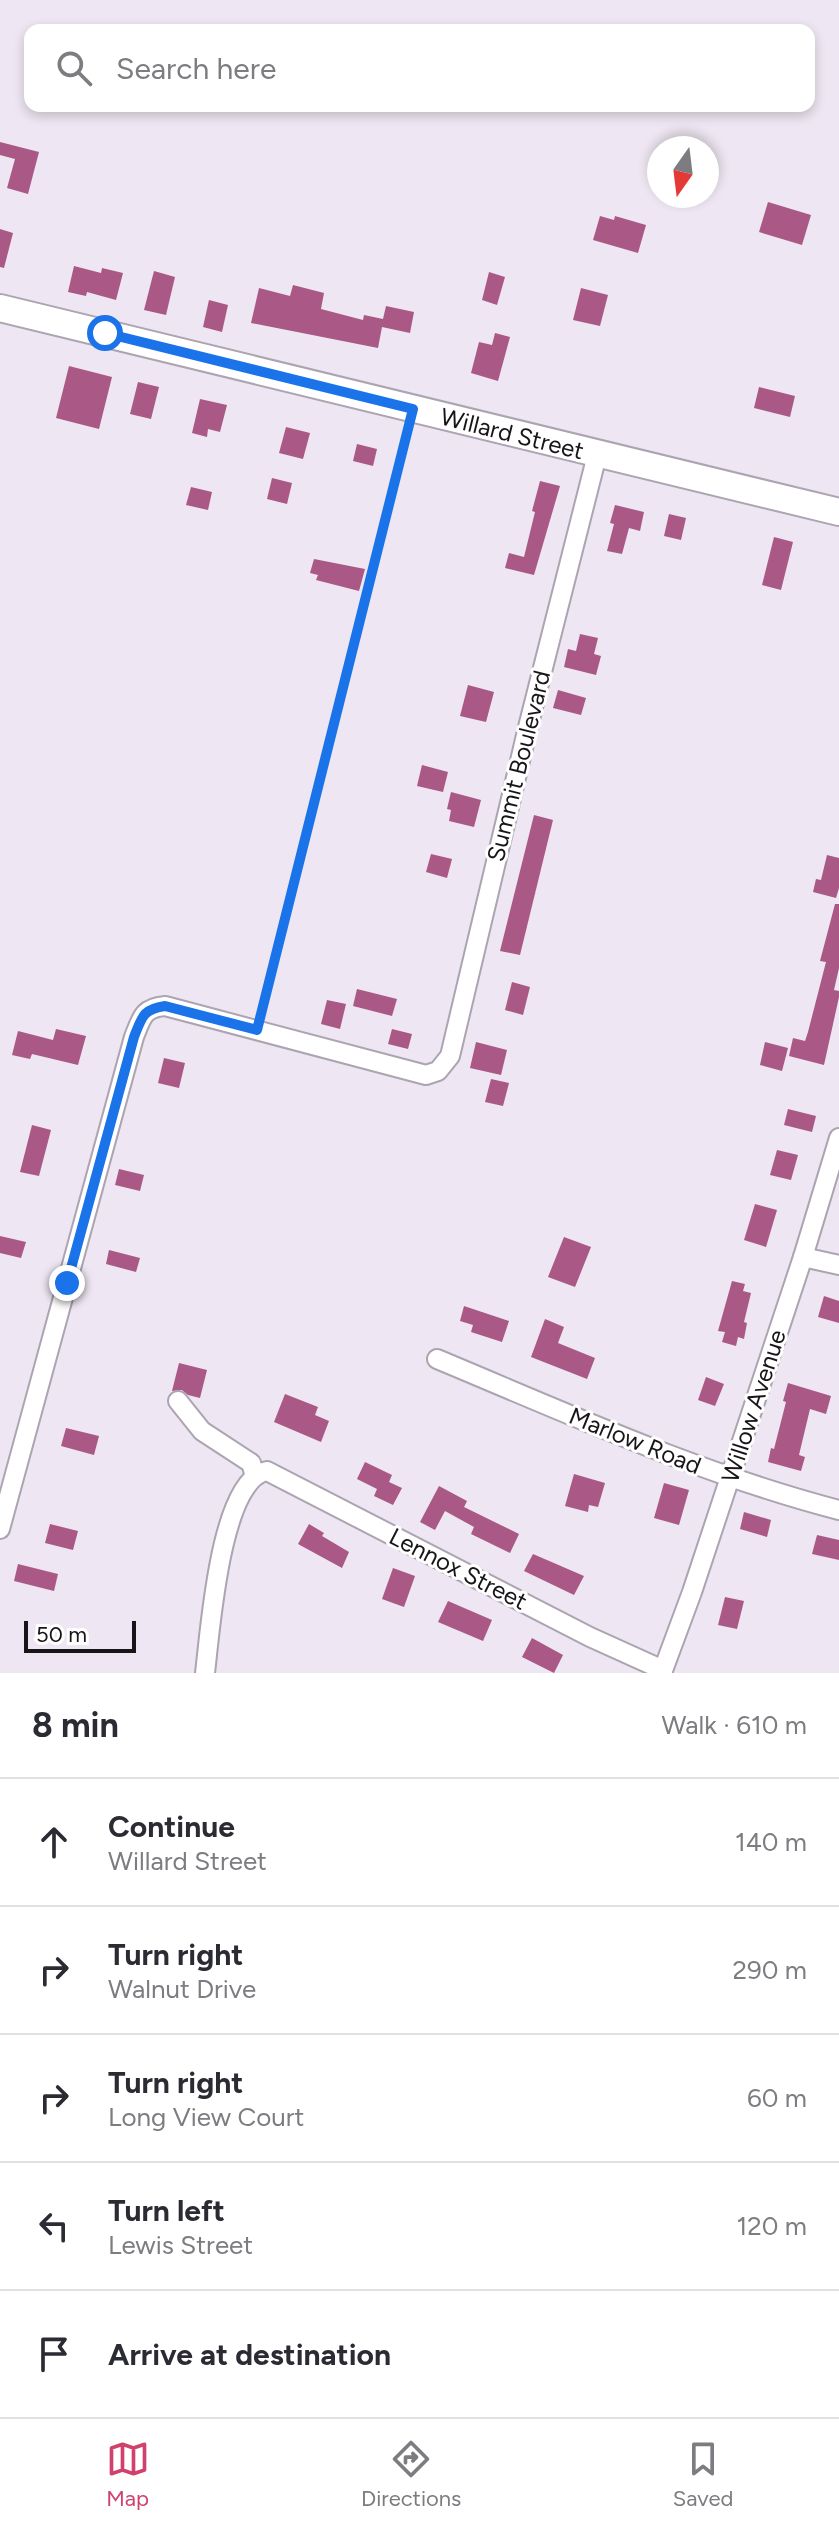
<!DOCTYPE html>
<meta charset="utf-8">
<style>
body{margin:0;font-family:Figtree,sans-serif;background:#f7f7f7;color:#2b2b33}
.compass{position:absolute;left:647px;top:136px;width:72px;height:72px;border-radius:50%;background:#fff;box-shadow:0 4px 12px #0003;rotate:194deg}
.scale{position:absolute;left:24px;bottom:20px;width:112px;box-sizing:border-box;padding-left:8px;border:4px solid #181519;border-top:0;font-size:22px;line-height:28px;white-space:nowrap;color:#181519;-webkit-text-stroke:6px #fff;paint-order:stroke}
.stop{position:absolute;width:24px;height:24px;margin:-18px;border:6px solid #1a73e8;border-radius:50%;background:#fff}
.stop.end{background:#1a73e8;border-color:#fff;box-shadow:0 2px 8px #0008}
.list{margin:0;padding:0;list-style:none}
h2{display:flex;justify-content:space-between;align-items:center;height:104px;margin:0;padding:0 32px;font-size:34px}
h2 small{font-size:26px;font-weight:400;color:#7c7c81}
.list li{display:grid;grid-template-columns:52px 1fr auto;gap:24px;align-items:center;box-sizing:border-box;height:128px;padding:0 32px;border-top:2px solid #e1e1e2}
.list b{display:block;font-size:30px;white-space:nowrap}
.list p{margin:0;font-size:26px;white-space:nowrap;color:#7c7c81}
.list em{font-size:26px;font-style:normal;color:#7c7c81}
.icon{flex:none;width:44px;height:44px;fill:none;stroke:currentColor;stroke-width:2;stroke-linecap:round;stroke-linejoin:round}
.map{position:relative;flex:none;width:839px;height:1673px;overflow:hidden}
.search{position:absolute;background:#fff;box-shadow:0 4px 12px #0003;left:24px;right:24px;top:24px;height:88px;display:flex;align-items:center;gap:20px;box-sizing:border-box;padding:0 28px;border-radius:16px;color:#7c7c81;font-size:30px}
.sheet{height:744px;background:#fff}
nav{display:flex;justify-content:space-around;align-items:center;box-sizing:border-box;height:112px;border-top:2px solid #e1e1e2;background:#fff;font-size:22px;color:#7c7c81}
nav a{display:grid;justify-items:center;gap:4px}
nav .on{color:#d0426d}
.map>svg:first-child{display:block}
</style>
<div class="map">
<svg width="839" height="1673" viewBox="0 0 839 1673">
<rect width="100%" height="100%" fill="#eee6f2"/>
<g fill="#aa5885">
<polygon points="0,142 39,152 28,194 7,188 15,159 0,155"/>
<polygon points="768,202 811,215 802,245 759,232"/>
<polygon points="600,216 614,220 615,216 646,225 638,253 593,240"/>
<polygon points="0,229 13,233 4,268 0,267"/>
<polygon points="74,266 101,273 102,268 123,273 116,300 87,292 86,296 68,292"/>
<polygon points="154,271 175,277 166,315 144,310"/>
<polygon points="489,272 505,277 497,305 482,300"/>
<polygon points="293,285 324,293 321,309 363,320 364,315 383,319 386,306 414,312 410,333 382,327 378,348 251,323 259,288 290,296"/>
<polygon points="581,288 608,295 600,326 573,320"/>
<polygon points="209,300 228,305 222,332 203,327"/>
<polygon points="495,333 510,337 498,381 471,373 479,342 492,345"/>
<polygon points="69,366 112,377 99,429 56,418"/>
<polygon points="138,382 159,387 151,419 130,414"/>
<polygon points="759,387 795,396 790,417 754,408"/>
<polygon points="200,399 227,405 220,432 208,429 207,437 192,433"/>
<polygon points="286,427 310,433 303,459 279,453"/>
<polygon points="357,444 377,449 373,466 353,461"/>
<polygon points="272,478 292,483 287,504 267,499"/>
<polygon points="540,481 560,486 534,575 505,568 509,553 524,557 535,512 532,511"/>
<polygon points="191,487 212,492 208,510 186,505"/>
<polygon points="615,505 644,512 640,531 629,528 622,554 607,551 614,524 610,523"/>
<polygon points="669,514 686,518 681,540 664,536"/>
<polygon points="774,537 793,542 781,590 762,585"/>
<polygon points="314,559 365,569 359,591 316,580 318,575 310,573"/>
<polygon points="580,634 598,638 594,654 601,656 596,675 564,667 568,649 576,651"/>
<polygon points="468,685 494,692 486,722 460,716"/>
<polygon points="558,690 586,698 581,715 553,708"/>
<polygon points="422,765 448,772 443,792 417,786"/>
<polygon points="451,792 481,800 474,827 449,821 451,810 447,809"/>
<polygon points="534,815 553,820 520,955 500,951"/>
<polygon points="431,854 452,859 447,878 426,872"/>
<polygon points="827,855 839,858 839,888 836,898 813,892 816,879 821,880"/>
<polygon points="835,904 839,904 839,968 834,990 839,991 839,997 824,1065 789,1056 793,1038 805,1041 808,1032 826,962 820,961"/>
<polygon points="512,982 530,987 523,1015 505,1010"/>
<polygon points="357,989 397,999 392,1016 353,1006"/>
<polygon points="327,1000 346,1004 340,1029 321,1024"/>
<polygon points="56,1029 86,1036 78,1065 32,1054 30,1059 12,1055 18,1031 53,1040"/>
<polygon points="392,1029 412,1034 408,1049 388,1044"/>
<polygon points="476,1042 507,1050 501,1075 470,1068"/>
<polygon points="765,1042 788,1048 782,1071 760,1065"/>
<polygon points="164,1058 185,1063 179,1088 158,1083"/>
<polygon points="491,1079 509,1083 503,1106 485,1102"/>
<polygon points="788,1109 816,1116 812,1132 784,1125"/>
<polygon points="32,1125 51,1130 39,1176 20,1172"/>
<polygon points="777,1150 798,1155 791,1180 770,1175"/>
<polygon points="119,1169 144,1175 140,1191 115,1185"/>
<polygon points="755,1204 777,1210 766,1247 744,1240"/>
<polygon points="0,1236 26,1242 21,1258 0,1253"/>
<polygon points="564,1237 591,1247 575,1287 548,1277"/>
<polygon points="109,1250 140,1258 136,1272 106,1264"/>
<polygon points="732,1281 745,1284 743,1291 751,1293 744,1322 747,1323 744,1339 738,1337 736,1346 722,1342 725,1332 718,1331"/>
<polygon points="824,1296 839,1301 839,1323 818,1317"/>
<polygon points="464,1306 509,1321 502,1342 471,1332 473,1325 460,1321"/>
<polygon points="545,1319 564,1327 558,1343 595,1358 587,1379 531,1357"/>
<polygon points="179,1363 207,1370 200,1398 188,1395 182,1390 172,1391"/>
<polygon points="706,1377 724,1384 715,1406 698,1400"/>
<polygon points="788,1383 831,1396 826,1414 810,1409 799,1455 805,1457 801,1471 768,1462 771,1448 774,1449 786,1402 783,1401"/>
<polygon points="285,1394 318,1407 315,1415 329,1421 321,1442 274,1422"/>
<polygon points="66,1428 99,1436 94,1455 61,1446"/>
<polygon points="365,1462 392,1475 389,1482 402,1488 393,1505 374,1496 377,1489 357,1479"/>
<polygon points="574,1474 605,1483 598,1507 589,1505 588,1512 565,1506"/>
<polygon points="664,1483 689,1490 679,1525 654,1518"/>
<polygon points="439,1486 467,1501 464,1507 519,1534 510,1553 471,1534 474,1527 445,1511 435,1530 420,1522"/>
<polygon points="744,1512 771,1520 767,1537 740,1529"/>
<polygon points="50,1524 78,1531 73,1550 45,1543"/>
<polygon points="309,1524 324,1533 322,1536 349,1552 342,1568 298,1544"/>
<polygon points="817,1535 839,1540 839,1560 812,1554"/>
<polygon points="533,1554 584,1576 574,1595 524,1571"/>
<polygon points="18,1564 58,1574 54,1591 14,1581"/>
<polygon points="393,1568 415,1576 404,1607 382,1599"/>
<polygon points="725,1597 744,1601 737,1629 718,1625"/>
<polygon points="448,1601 492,1620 483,1641 438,1622"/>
<polygon points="532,1638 563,1655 554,1673 522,1657"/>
</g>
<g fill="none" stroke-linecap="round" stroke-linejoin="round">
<defs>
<g id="street">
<polyline points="803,1257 839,1265"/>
<path d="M 437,1359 C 569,1414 700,1474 839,1510"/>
<polyline points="178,1401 202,1431 251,1463 255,1476"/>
<path d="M 0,1529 L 134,1037 C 142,1017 143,1008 165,1006 L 426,1075 L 438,1071 L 450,1056 L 528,727 L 597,455"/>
<path d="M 205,1673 C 210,1633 220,1479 267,1471 L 590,1637 L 663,1670"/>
<polyline points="662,1673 692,1592 803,1257 839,1138"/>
</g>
<polyline id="secondary" points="0,308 839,512"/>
</defs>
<use href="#street" stroke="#aca4b0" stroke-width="22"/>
<use href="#secondary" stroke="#aca4b0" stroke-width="30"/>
<polyline stroke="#aaa4ad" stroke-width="3" stroke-dasharray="2 6" stroke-linecap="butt" points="261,1015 408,428"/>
<use href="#street" stroke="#fff" stroke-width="18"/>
<use href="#secondary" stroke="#fff" stroke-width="26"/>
</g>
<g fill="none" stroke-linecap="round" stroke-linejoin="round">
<path stroke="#1a73e8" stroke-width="10" d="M 67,1283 L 134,1037 C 142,1017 143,1009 165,1006 L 257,1030 L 413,409 L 105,333"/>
</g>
<g text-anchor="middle" stroke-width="6" stroke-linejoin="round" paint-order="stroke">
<g font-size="24" fill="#181519" stroke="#fff">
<text transform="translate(512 434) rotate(14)" y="8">Willard Street</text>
<text transform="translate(519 766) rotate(-76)" y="8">Summit Boulevard</text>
<text transform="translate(754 1406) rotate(-72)" y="8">Willow Avenue</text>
<text transform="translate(635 1441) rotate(22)" y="8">Marlow Road</text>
<text transform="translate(458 1569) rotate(27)" y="8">Lennox Street</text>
</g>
</g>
</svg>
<svg class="compass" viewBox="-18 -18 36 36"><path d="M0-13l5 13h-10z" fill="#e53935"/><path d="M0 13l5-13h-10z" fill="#7c7c81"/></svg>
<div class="scale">50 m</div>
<div class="stop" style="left:105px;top:333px"></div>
<div class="stop end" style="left:67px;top:1283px"></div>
<div class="search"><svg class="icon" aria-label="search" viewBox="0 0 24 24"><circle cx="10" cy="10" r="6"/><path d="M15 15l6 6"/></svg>Search here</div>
</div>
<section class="sheet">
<h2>8 min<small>Walk · 610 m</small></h2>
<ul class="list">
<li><svg class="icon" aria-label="ahead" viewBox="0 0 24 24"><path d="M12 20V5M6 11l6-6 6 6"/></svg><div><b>Continue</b><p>Willard Street</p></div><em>140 m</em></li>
<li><svg class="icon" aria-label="right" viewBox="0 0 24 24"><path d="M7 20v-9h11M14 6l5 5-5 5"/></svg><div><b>Turn right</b><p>Walnut Drive</p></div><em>290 m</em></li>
<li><svg class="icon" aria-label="right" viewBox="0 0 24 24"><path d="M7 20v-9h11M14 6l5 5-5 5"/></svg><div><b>Turn right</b><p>Long View Court</p></div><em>60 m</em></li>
<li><svg class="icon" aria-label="left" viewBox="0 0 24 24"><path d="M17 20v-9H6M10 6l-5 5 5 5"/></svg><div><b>Turn left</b><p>Lewis Street</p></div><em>120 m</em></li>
<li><svg class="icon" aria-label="arrive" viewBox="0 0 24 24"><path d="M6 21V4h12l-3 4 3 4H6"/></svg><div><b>Arrive at destination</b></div></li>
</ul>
</section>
<nav>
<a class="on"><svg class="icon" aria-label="map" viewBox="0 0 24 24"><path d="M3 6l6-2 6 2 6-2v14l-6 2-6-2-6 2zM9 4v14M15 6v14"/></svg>Map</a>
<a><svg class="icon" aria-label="directions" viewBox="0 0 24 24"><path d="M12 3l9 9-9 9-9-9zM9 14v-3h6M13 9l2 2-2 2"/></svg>Directions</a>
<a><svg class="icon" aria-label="saved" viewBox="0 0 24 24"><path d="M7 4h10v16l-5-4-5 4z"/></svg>Saved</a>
</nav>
